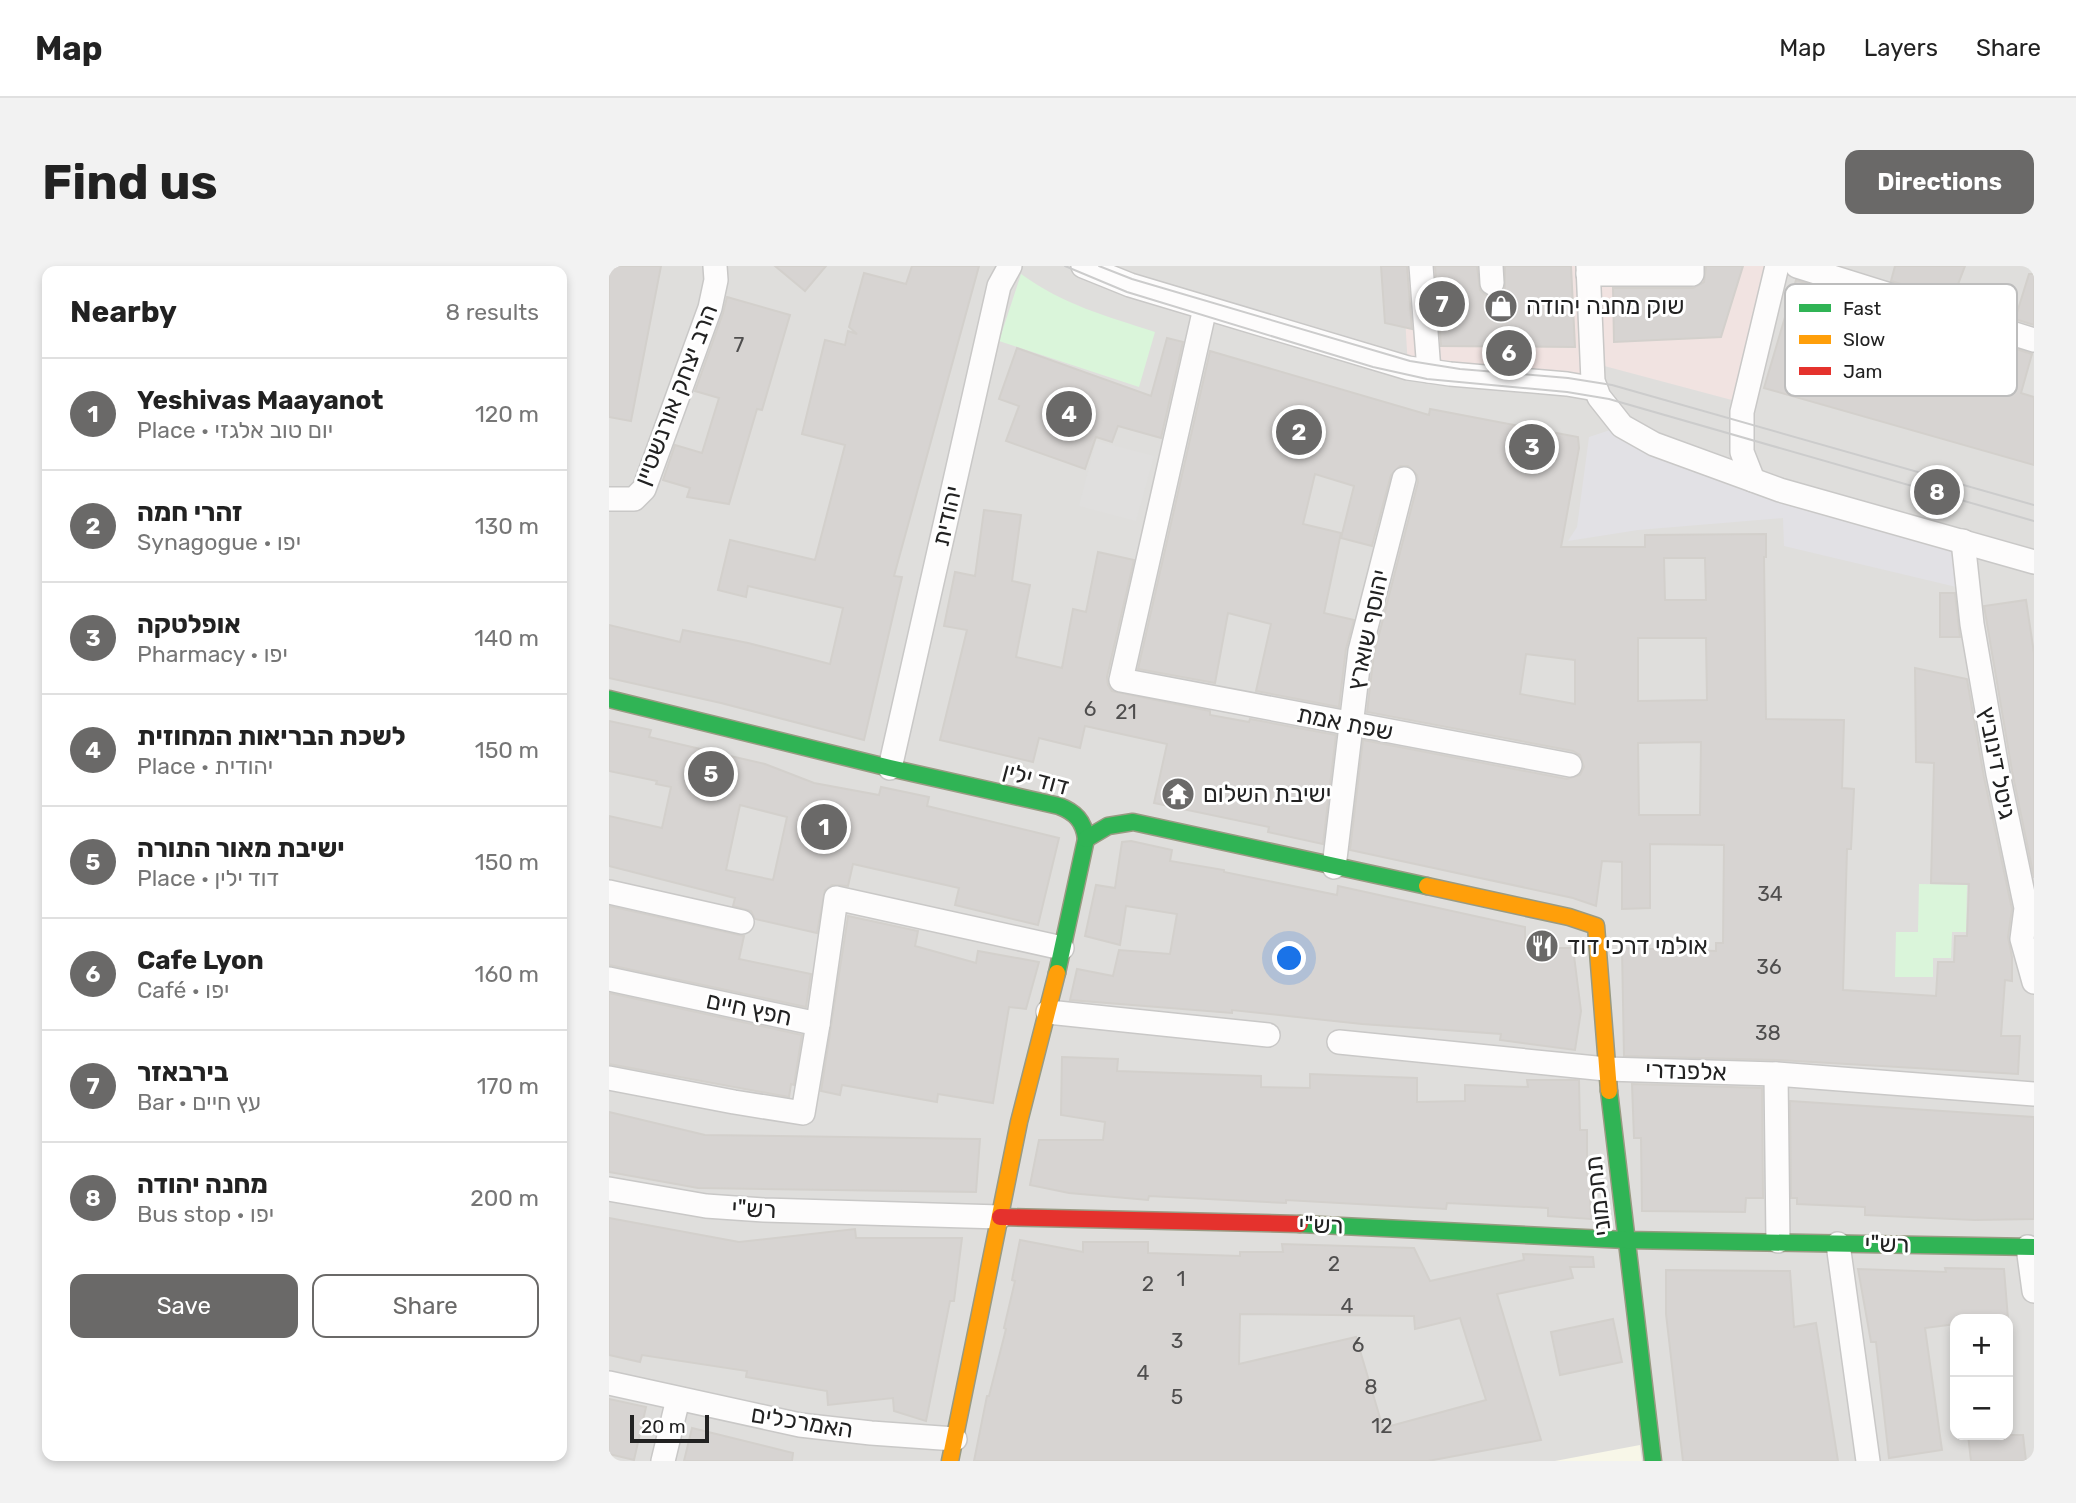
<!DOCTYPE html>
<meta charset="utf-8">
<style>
body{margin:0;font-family:Rubik,Heebo,sans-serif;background:#f2f2f2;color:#222}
.controls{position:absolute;right:21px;bottom:21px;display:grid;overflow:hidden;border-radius:14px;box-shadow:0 4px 10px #0003}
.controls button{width:63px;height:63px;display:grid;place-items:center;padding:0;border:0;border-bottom:2px solid #e0e0e0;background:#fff;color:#222;font:35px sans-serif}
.scale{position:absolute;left:21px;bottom:18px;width:79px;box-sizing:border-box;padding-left:7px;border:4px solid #222;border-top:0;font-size:19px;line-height:24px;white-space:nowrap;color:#222;-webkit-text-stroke:5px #fff;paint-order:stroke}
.you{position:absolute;left:681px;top:693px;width:24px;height:24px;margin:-18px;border:5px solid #fff;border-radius:50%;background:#1a73e8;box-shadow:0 0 0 10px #1a73e833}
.badge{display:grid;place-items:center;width:46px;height:46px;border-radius:50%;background:#6a6968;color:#fff;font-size:23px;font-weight:700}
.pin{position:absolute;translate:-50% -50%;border:4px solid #fff;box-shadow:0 2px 7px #0006}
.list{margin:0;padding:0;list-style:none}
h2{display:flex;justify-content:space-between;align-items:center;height:91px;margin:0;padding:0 28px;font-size:30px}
h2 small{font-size:23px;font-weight:400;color:#767676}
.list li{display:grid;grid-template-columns:46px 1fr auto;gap:21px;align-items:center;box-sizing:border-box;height:112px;padding:0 28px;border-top:2px solid #e0e0e0}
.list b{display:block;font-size:26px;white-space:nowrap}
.list p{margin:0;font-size:23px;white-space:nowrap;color:#767676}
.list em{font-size:23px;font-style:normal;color:#767676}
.actions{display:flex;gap:14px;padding:21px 28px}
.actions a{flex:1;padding:16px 0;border:2px solid #6a6968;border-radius:14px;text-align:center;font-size:24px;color:#6a6968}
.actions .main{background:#6a6968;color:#fff}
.map{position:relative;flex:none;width:1425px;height:1195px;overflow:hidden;border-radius:14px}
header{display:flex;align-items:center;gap:42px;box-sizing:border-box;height:98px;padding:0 35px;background:#fff;border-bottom:2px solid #e0e0e0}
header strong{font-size:33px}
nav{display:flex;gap:38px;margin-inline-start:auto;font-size:24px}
.intro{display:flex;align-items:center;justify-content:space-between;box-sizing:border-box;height:168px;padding:0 42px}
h1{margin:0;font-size:49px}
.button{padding:18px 32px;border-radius:14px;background:#6a6968;color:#fff;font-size:24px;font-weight:700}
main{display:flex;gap:42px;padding:0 42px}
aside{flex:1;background:#fff;border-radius:14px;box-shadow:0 4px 10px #0003}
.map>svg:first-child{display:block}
</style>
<header>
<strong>Map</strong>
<nav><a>Map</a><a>Layers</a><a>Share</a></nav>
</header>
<div class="intro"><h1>Find us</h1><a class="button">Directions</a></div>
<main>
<aside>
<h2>Nearby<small>8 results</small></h2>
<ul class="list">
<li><span class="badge">1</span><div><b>Yeshivas Maayanot</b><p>Place · יום טוב אלגזי</p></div><em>120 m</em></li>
<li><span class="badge">2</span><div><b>זהרי חמה</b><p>Synagogue · יפו</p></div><em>130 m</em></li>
<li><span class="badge">3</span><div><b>אופלטקה</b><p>Pharmacy · יפו</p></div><em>140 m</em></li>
<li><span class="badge">4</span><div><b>לשכת הבריאות המחוזית</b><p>Place · יהודית</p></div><em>150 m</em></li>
<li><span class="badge">5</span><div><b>ישיבת מאור התורה</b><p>Place · דוד ילין</p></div><em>150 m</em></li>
<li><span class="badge">6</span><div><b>Cafe Lyon</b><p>Café · יפו</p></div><em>160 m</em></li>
<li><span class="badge">7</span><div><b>בירבאזר</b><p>Bar · עץ חיים</p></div><em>170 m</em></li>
<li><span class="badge">8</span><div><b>מחנה יהודה</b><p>Bus stop · יפו</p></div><em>200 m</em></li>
</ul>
<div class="actions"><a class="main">Save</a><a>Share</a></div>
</aside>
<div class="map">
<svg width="1425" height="1195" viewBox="0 0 1425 1195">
<rect width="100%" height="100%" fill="#f0eeeb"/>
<path fill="#dfdedc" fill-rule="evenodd" d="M 0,0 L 1425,0 L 1425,1195 L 0,1195 ZM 1346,1053 L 1399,1053 L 1399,1169 L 1346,1169 Z"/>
<polygon fill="#f1e3e1" points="793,0 1168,0 1134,137 984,97 987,123 799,102"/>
<polygon fill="#f8f7e8" points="1031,1179 1033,1195 946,1195"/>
<g fill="#daf5da">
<path d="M 412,8 C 455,39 497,50 546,66 L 530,121 L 390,75 Z"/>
<polygon points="1310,618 1358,619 1357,666 1343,666 1342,692 1324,692 1324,711 1286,711 1287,666 1309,666"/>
</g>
<polygon fill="#e0dfde" points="487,175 545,190 527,255 470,240"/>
<polygon fill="#e2e1e5" points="1013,160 1354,275 1360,324 1175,280 1174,252 1029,264 959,275 968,261 980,171"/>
<g fill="#d7d4d2" stroke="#d3d0cc" stroke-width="2" fill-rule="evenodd">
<polygon points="0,0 52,0 22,155 0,151"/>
<polygon points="166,0 217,0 196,25"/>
<polygon points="303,0 370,0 285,310 293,311 255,474 112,437 0,412 0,359 71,376 74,364 139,377 221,398 234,342 139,320 137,331 109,324 121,274 206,294 236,179 193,168 216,74 236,79 239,65 248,68 240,61 255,7 297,18"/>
<polygon points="772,0 798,0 803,63 776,57"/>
<polygon points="826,0 868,0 871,24 876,29 883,31 890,29 896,23 896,0 962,0 966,81 832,80"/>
<polygon points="1097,0 1134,0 1112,71 1005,76 1004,22 1084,22 1095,16"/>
<polygon points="1286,0 1356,0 1343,34 1282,15"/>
<polygon points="1420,8 1425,8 1425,59 1406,53"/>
<polygon points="1187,14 1234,29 1221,74 1257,84 1253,100 1336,124 1342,100 1366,107 1374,79 1396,86 1398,80 1423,88 1412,127 1425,131 1425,199 1155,122"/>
<polygon points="118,31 181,49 153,144 148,143 120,238 78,231 81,222 54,214 66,179 93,187 110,132 86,125 114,47"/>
<polygon points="558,72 574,76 552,172 509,160 503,176 487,171 476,203 397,175 410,140 390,133 408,82 542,130"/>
<path d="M 601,85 L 820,149 L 821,143 L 969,171 L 970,182 L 952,281 L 1036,281 L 1036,269 L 1157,268 L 1157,291 L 1155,291 L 1157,453 L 1235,454 L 1233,522 L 1245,523 L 1242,583 L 1238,583 L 1234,724 L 1327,730 L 1329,696 L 1345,696 L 1346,670 L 1358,670 L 1360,618 L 1322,617 L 1325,497 L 1307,496 L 1306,402 L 1358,413 L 1375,511 L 1403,643 L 1399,671 L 1403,691 L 1403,715 L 1396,714 L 1392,770 L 1411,770 L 1409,808 L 1167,794 L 1015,790 L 1013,682 L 1107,685 L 1107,677 L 1114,677 L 1115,579 L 1041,578 L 1041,642 L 1013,643 L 1013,596 L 993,595 L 987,640 L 964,632 L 741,584 L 754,474 L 958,513 L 971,509 L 975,501 L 971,489 L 964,485 L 758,446 L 765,388 L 809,216 L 808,209 L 799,200 L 791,200 L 782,209 L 763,280 L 732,272 L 745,220 L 706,208 L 694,258 L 732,267 L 715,347 L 745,354 L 737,383 L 730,441 L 647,425 L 662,358 L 619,347 L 606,417 L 529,403 ZM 1055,292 L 1096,292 L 1097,334 L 1056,334 ZM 1029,372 L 1097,372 L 1098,434 L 1029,435 ZM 917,388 L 966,394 L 966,438 L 911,428 ZM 1092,476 L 1091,549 L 1030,549 L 1029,477 Z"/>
<polygon points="375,244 412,249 403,315 421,319 407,391 453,402 464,343 477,346 489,286 525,294 498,411 499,419 503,425 601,445 601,449 640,456 641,453 727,469 714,578 659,566 660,561 545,537 558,478 476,460 471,482 430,472 424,496 331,474 358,364 335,360 346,306 366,310"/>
<polygon points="1331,327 1346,327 1351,371 1331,371"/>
<polygon points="1417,334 1425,387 1425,612 1403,505 1375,340"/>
<path d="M 0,455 L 42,464 L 40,471 L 156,498 L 205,517 L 270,529 L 272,521 L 320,531 L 318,540 L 450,572 L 429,659 L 346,639 L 350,622 L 244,598 L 239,620 L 223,619 L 216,624 L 208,667 L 146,653 L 142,645 L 124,640 L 126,632 L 0,600 L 0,550 L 53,562 L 62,521 L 47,518 L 48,515 L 0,505 ZM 131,539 L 178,551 L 164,614 L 117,604 Z"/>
<polygon points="522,575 563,584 561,595 615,604 615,606 728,629 729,620 916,661 916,682 964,682 972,745 966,784 891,774 892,768 753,758 623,744 623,747 461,734 468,703 504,710 510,684 561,688 568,648 517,640 511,679 476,670 487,619 506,622 513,576"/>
<polygon points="0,640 135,670 130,693 202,708 197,741 0,699"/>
<polygon points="239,650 309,665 306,680 367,697 369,685 430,696 417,743 400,741 384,837 329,828 328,836 233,819 231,829 212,825"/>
<polygon points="0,727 193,769 185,819 182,818 180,831 0,798"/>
<polygon points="453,791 509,793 508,805 652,810 652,821 701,822 701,808 808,812 808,836 856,835 856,819 919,821 918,814 970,814 971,864 978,864 978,909 980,909 982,953 939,950 939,942 838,937 837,943 677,934 677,937 540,930 539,934 460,927 421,919 430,874 494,874 496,856 452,849"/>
<polygon points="1023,818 1153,822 1154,932 1137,932 1136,946 1033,945 1032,872 1025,872"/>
<polygon points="1181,835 1425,851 1425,953 1366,954 1256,949 1256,941 1188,938 1188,932 1182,932"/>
<polygon points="0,846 96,869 371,873 367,926 89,922 0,906"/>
<polygon points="0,952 130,976 246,963 247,972 353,972 345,1035 341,1035 317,1155 285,1145 284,1132 219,1139 218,1125 137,1111 138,1105 33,1089 31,1096 0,1089"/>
<path d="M 411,974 L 474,986 L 474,976 L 539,976 L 539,987 L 631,990 L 631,986 L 674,986 L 673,978 L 805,982 L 821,1015 L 915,994 L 914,988 L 984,991 L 985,1001 L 961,1001 L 964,1012 L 888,1028 L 932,1174 L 819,1195 L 365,1195 L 378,1130 L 380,1130 L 397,1063 L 395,1062 L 406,1015 L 403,1014 ZM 631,1048 L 805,1050 L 806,1063 L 851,1052 L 877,1134 L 774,1162 L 747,1071 L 630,1098 Z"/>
<polygon points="1336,1002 1395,1003 1399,1053 1346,1053 1346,1058 1316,1062 1333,1184 1280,1192 1267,1076 1262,1076 1249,1003 1337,1006"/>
<polygon points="1057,1004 1181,1005 1185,1061 1207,1057 1229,1195 1074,1195 1057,1048"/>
<polygon points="1004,1053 1013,1096 951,1109 942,1066"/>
<polygon points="0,1133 37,1141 25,1194 0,1188"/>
<polygon points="83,1162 184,1187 183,1195 75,1195"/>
<polygon points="1359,1169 1414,1169 1417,1195 1362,1195"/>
</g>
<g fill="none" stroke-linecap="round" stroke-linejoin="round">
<defs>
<g id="street">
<polyline points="474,0 521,19 799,102 841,108 958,118 987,123"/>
<polyline points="812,0 820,105"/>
<polyline points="882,0 883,17"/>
<polyline points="979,0 984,115 990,131 1013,160 1045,178 1171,224 1425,296"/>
<polyline points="1188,0 1425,74"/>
<polyline points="979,8 1083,8 1083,0"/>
<polyline points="596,42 512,414 961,499"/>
<polyline points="1144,214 1133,186 1133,146 1168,0"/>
<polyline points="0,233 25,233 35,223 101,42 107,14 106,0"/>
<polyline points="1354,275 1363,358 1389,508 1417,642 1413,673 1425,716"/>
<polyline points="281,502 390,20 401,0"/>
<polyline points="725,601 751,385 795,213"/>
<polyline points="0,626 133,656"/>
<polyline points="0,713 209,758 227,632 453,682"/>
<polyline points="439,746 659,769"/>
<polyline points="730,776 997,803 1167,808 1425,828"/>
<polyline points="1167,808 1169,975"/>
<polyline points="0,812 125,836 194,847 209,758"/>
<polyline points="0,923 97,940 155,944 391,951"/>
<polyline points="1229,978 1259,1195"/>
<polyline points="1419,981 1425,1025"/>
<polyline points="0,1117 191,1159 262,1167 346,1173"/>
<polyline points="54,1195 69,1133"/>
</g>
<g id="fast">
<path d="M 0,433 L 281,502 L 450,540 C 466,546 475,555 477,573 L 448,707"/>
<polyline points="477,573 499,560 524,556 818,620"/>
<polyline points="1000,825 1044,1195"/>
<polyline points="691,958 1017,974 1425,981"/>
</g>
<g id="slow">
<polyline points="818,620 960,651 987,660 1000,825"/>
<polyline points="341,1195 410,856 448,707"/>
</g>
<polyline id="jam" points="391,951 691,958"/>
</defs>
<use href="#street" stroke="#c9c8c7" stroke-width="26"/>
<use href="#fast" stroke="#999a82" stroke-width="19"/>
<use href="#slow" stroke="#999a82" stroke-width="19"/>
<use href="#jam" stroke="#999a82" stroke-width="19"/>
<use href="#street" stroke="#fdfcfc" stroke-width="23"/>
<use href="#fast" stroke="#30b455" stroke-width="16"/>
<use href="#slow" stroke="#ff9f0a" stroke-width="16"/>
<use href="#jam" stroke="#e5322d" stroke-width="16"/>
<g stroke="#ccc" stroke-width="2">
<polyline points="456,0 518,26 764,101 818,113 958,126 1000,133 1425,255"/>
<polyline points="490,0 523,13 801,95 851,103 959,112 1003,119 1425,239"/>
</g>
</g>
<defs>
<symbol id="shop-disc" viewBox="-11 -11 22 22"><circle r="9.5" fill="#6a6968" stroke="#fff"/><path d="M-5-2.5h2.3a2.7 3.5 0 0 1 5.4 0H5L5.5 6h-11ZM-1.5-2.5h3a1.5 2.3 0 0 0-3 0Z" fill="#fff"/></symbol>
<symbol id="temple-disc" viewBox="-11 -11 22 22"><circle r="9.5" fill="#6a6968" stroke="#fff"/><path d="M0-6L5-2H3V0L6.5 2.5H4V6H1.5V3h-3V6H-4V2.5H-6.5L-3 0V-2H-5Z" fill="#fff"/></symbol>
<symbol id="restaurant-disc" viewBox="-11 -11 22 22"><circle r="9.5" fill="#6a6968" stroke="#fff"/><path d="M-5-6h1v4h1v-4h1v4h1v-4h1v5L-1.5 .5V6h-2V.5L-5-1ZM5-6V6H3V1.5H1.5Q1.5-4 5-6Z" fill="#fff"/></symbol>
</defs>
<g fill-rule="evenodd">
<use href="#shop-disc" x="873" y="21" width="38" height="38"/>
<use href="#temple-disc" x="550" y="509" width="38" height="38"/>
<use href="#restaurant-disc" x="914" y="661" width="38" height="38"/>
</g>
<g text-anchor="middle" stroke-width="6" stroke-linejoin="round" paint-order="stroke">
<g font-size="21" fill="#4f4e4e">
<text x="130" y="86">7</text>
<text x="481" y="450">6</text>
<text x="517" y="453">21</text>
<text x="1161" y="635">34</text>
<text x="1160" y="708">36</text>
<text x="1159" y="774">38</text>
<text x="725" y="1005">2</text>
<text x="572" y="1020">1</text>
<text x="539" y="1025">2</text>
<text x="738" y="1047">4</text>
<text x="568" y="1082">3</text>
<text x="749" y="1086">6</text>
<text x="534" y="1114">4</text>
<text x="762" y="1128">8</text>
<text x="568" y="1138">5</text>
<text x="773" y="1167">12</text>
</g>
<g font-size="24" fill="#222" stroke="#fff" text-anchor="start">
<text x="917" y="48">שוק מחנה יהודה</text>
<text x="594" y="536">ישיבת השלום</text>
<text x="958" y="688">אולמי דרכי דוד</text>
</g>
<g font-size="24" fill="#222" stroke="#fff">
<text transform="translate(67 129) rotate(-69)" y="8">הרב יצחק אורנשטיין</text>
<text transform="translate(338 250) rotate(-77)" y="8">יהודית</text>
<text transform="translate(759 364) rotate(-78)" y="8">יהוסף שוארץ</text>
<text transform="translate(736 457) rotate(11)" y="8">שפת אמת</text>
<text transform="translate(1388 497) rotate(79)" y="8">גיטל דינוביץ</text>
<text transform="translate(427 513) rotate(15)" y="8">דוד ילין</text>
<text transform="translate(140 743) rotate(12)" y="8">חפץ חיים</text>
<text transform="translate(1077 805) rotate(2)" y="8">אלפנדרי</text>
<text transform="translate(989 930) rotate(-97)" y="8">תחכמוני</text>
<text transform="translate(145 943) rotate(3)" y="8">רש"י</text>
<text transform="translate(712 959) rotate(1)" y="8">רש"י</text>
<text transform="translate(1278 978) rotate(1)" y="8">רש"י</text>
<text transform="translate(193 1156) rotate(9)" y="8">האמרכלים</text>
</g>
</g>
<rect x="1176" y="18" width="232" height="112" rx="10" fill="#fff" stroke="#bdbdbd" stroke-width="2"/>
<rect x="1190" y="38" width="32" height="8" fill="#30b455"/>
<rect x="1190" y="69" width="32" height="9" fill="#ff9f0a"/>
<rect x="1190" y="101" width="32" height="8" fill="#e5322d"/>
<g font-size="19" fill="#222">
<text x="1234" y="49">Fast</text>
<text x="1234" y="80">Slow</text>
<text x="1234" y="112">Jam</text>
</g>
</svg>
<div class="controls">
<button>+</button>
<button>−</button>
</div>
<div class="scale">20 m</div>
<div class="you"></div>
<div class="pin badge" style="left:215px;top:561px">1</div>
<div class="pin badge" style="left:690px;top:166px">2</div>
<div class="pin badge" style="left:923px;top:181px">3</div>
<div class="pin badge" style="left:460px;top:148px">4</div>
<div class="pin badge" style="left:102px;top:508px">5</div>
<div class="pin badge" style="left:900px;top:87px">6</div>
<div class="pin badge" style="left:833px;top:38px">7</div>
<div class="pin badge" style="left:1328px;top:226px">8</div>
</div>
</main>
